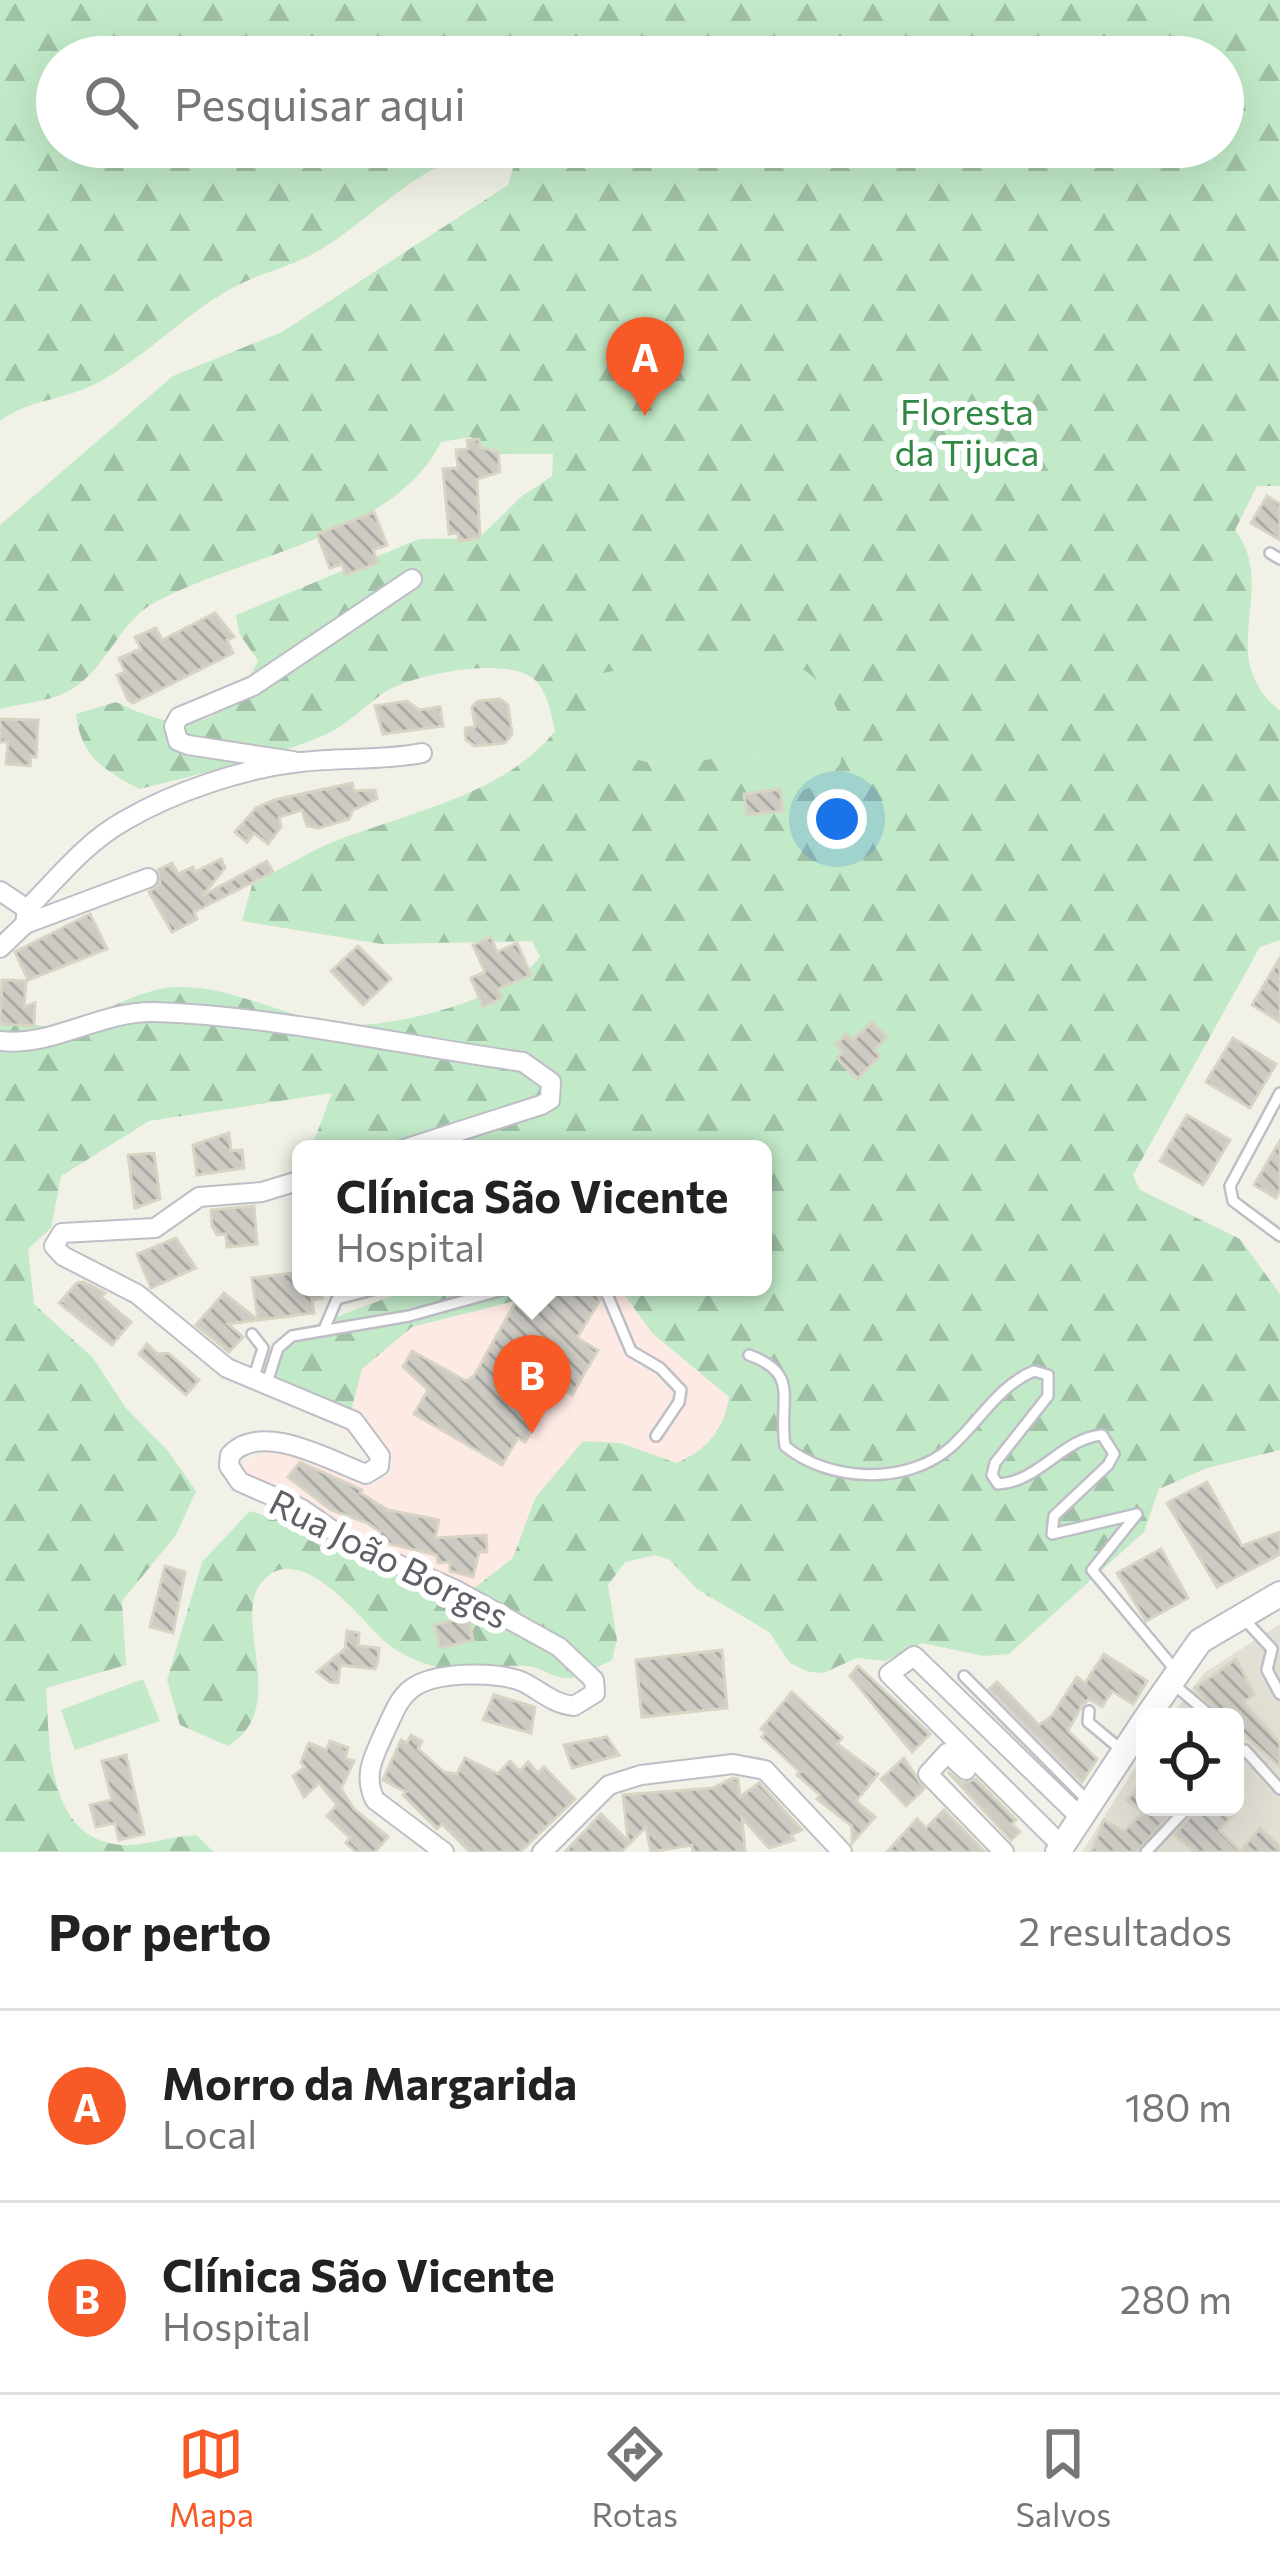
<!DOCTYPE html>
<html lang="pt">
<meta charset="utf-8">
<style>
body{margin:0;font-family:Commissioner,sans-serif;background:#f2f2f2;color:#222}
.controls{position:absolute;right:36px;bottom:36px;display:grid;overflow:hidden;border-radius:18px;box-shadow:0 12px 48px #0002}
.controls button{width:108px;height:108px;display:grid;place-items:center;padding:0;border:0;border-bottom:3px solid #e0e0e0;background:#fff;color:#222;font:60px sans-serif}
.you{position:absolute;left:837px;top:819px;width:42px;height:42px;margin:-30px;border:9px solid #fff;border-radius:50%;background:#1a73e8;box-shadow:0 0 0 18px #1a73e833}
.badge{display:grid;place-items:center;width:78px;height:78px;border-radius:50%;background:#f75927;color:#fff;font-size:39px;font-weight:700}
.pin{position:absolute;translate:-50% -99px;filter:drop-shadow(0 3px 6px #0008)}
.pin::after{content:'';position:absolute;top:63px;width:42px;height:36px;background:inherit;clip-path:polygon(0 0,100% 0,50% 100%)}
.popup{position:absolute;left:292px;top:1140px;width:480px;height:156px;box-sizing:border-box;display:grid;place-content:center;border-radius:18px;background:#fff;filter:drop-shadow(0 3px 9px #0005);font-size:39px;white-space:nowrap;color:#767676}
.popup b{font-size:45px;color:#222}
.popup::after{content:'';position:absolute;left:50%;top:100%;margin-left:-24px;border:24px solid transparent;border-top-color:#fff}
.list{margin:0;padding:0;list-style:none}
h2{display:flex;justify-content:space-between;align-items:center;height:156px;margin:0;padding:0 48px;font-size:51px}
h2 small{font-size:39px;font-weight:400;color:#767676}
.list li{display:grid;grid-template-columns:78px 1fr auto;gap:36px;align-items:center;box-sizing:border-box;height:192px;padding:0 48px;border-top:3px solid #e0e0e0}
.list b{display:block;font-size:45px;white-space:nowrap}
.list p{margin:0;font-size:39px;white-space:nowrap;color:#767676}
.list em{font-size:39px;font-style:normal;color:#767676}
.icon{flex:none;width:66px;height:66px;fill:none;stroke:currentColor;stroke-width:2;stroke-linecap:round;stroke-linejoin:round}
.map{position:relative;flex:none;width:1280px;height:1852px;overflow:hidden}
.search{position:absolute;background:#fff;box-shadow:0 12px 48px #0002;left:36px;right:36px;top:36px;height:132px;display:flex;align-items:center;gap:30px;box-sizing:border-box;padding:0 42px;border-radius:66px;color:#767676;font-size:45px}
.sheet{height:540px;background:#fff}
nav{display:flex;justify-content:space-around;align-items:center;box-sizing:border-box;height:168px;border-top:3px solid #e0e0e0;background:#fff;font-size:33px;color:#767676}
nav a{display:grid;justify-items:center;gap:6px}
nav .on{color:#f75927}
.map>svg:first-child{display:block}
</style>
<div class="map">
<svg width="1280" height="1852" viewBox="0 0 1280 1852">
<defs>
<pattern id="forest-firs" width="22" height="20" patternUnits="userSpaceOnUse" patternTransform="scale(3)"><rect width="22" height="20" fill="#c2eac8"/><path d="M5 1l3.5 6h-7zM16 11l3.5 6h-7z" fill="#a1c1a6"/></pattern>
<pattern id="building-back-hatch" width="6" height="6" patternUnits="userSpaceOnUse" patternTransform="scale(3)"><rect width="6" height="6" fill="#cdcbc4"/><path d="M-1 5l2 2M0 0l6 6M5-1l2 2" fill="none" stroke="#aaa8a3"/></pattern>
</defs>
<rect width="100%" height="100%" fill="#f1f1e7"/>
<polygon fill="#e2e0d5" points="1280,1624 1280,1852 1082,1852 1145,1752 1145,1807 1235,1807 1235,1717 1170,1717 1204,1673"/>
<polygon fill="#feeae4" points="570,1287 619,1287 652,1333 729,1397 726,1418 700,1453 677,1463 621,1443 535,1498 513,1558 472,1590 251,1495 241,1463 290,1443 377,1481 394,1470 390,1458 336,1427 351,1412 362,1369 386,1345 413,1327"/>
<g fill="#c2eac8">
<path d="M 771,652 C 821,670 853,710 840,764 L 827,780 L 776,802 L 762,785 L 762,762 L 753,756 C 686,757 649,781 590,735 L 584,690 L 594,675 L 690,655 Z"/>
<polygon points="143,1679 160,1721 75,1750 61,1710"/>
</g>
<g fill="url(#forest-firs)" fill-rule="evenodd">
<path d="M 0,0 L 1280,0 L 1280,486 L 1257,486 L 1235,530 C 1280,589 1212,656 1280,711 L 1280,940 L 1260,947 L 1133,1175 L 1140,1190 L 1240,1239 L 1280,1294 L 1280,1450 L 1207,1468 L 1159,1489 L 1144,1532 L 1009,1654 L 984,1656 L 922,1643 L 885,1661 L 857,1658 L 823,1673 L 809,1672 L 790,1663 L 769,1632 L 697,1589 L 670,1560 L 655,1555 L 625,1562 L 608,1585 L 617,1640 L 612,1660 C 599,1666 584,1676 570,1678 C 551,1679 543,1667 527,1666 C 492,1664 460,1676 426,1664 C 413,1659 395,1651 385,1642 C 364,1622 311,1553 274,1572 C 217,1603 298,1703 228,1746 L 180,1725 L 167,1680 L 202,1562 L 250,1511 L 294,1525 L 392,1573 L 440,1590 L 472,1590 L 513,1558 L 535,1498 L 583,1441 L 621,1443 L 676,1463 C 706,1451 724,1430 729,1397 L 652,1333 L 619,1287 L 763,1287 L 763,1149 L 311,1149 L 332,1093 L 149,1121 L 61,1176 L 51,1228 L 28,1249 L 34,1304 L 93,1358 L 126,1408 L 168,1451 L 196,1491 L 176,1535 L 122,1601 L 126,1665 L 46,1688 C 50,1741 45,1839 121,1845 C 143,1846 173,1836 196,1835 L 214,1852 L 0,1852 L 0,1004 C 57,1061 111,990 176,987 C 232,985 283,1017 337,1024 C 388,1031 509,999 540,957 L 532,941 L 382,944 L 242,921 L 252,885 C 276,872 301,856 326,845 C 401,813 502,798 555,731 C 551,713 548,693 535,680 C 509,655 413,674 385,692 C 364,706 349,724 325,735 C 268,759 200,774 139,789 C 103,769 81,757 76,714 L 116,702 C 185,735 221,733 258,661 L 239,633 L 236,615 L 419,539 L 479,538 L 522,496 L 552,476 L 553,454 L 492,454 L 471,437 L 441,442 C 394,537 241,555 152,604 C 122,621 107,664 78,685 C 56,702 26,702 0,709 L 0,525 L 173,376 L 282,332 L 508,185 L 518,151 C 434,142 386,210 320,250 C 294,266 263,272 236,286 C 187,312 149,354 101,381 C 70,399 26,400 0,421 ZM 57,57 L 1223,57 L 1223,147 L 57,147 ZM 770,653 C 821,670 853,710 840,764 L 827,780 L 776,802 L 762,785 L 762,762 L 752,756 C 686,757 648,781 590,735 L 584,690 L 594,675 L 690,655 Z"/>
<polygon points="416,1287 570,1287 412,1327 362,1369 351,1412 271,1378 288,1335"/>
</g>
<g fill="url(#building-back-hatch)" stroke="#d7d4c4" stroke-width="3">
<polygon points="479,439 480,447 498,452 500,472 477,479 480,538 459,541 458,533 449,534 443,469 458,468 456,450 468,449 467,440"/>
<polygon points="1267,496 1280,504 1280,540 1251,523"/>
<polygon points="374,512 387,545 373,550 378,563 346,575 342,564 330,568 317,534"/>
<polygon points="215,613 234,637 227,640 233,653 133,703 128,700 117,675 125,672 119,658 141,649 135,637 156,628 162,640"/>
<polygon points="500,699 508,705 512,734 505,743 475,746 466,740 465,728 475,727 472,707 478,701"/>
<polygon points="407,701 419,710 440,707 443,726 383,734 375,706"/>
<polygon points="0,719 38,720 36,757 31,756 30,766 6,764 8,742 0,742"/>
<polygon points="352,783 354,791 375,790 377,799 353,810 349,819 319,828 307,826 302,810 279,817 281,827 268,844 254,833 247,842 235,832 256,808 274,800"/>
<polygon points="780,789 783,811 747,815 744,794"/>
<polygon points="221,859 225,868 202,896 267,861 273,872 194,912 197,919 172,932 149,892 160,883 158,870 172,863 178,874 193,867 195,872"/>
<polygon points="90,914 107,949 28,980 15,952"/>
<polygon points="491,937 497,952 517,943 531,975 498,989 502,998 483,1007 471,978 485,972 473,945"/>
<polygon points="358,946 391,979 363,1005 331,971"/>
<polygon points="1280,958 1280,1022 1252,1005"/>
<polygon points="2,980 26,981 24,1007 35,1003 34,1026 0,1024"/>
<polygon points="872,1022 887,1037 874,1050 880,1056 857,1079 837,1058 843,1052 836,1045 846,1034 853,1040"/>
<polygon points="1233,1038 1276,1064 1250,1108 1206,1082"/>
<polygon points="1187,1115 1230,1140 1203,1185 1160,1161"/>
<polygon points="229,1133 231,1151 242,1150 244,1168 197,1175 193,1145"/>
<polygon points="1280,1141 1280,1190 1276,1198 1254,1185"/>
<polygon points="154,1153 160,1199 135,1208 128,1155"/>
<polygon points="254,1206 257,1244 227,1247 226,1234 217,1235 212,1226 211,1210"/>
<polygon points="176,1238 196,1268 151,1288 137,1254"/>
<polygon points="301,1272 301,1287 320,1287 322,1298 312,1300 314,1313 258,1320 252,1278"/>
<polygon points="84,1282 105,1293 101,1297 131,1322 112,1345 59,1303 77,1283"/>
<polygon points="524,1287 538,1295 543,1287 596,1292 600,1300 577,1338 598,1350 572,1395 557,1386 525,1442 518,1438 502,1465 414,1414 428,1390 403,1367 412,1351 466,1381 474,1376"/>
<polygon points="224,1293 258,1320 228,1324 243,1337 229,1352 196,1325"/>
<polygon points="147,1344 158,1354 168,1353 199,1380 186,1395 139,1354"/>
<polygon points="300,1462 362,1490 360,1493 388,1510 439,1520 435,1538 486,1535 487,1552 479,1552 473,1577 450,1571 450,1562 438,1563 437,1555 378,1541 380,1532 368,1523 331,1510 288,1477"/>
<polygon points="1207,1482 1242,1546 1280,1532 1280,1554 1217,1587 1167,1503"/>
<polygon points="1161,1549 1188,1598 1146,1621 1117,1573"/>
<polygon points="165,1566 185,1572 173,1633 150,1627"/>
<polygon points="468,1617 473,1640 440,1648 434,1625"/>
<polygon points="347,1631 359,1633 358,1646 379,1648 378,1661 375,1669 340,1665 338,1683 330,1682 317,1672 345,1649"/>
<polygon points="722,1650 727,1708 642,1717 636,1660"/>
<polygon points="1104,1654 1147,1681 1133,1704 1112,1691 1102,1707 1089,1699 1081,1707 1068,1731 1097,1759 1082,1782 989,1689 997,1682 1039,1725 1052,1716 1077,1677 1085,1683"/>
<polygon points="1236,1659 1255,1695 1243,1702 1280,1743 1280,1767 1235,1726 1235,1717 1221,1717 1195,1688"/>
<polygon points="858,1666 930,1734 912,1752 850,1676"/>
<polygon points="792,1692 842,1738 837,1744 878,1774 856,1801 875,1817 852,1843 852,1826 817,1799 820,1795 797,1775 800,1772 762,1737 766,1733 761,1729"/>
<polygon points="494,1695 535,1707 531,1733 483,1720"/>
<polygon points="411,1735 422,1741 418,1749 444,1772 457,1774 465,1758 498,1774 510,1761 520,1771 528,1762 538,1773 544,1767 575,1799 520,1852 470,1852 442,1824 437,1829 403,1795 406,1792 383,1780 401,1740 407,1743"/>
<polygon points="607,1737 619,1755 572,1768 564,1745"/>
<polygon points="330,1741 348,1748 345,1758 354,1761 341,1789 354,1809 388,1837 375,1852 356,1852 346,1843 350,1838 327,1816 337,1805 319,1783 304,1797 293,1776 305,1767 301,1762 309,1743 326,1750"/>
<polygon points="126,1755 144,1834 119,1840 115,1823 96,1827 90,1805 112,1800 102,1761"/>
<polygon points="904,1758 924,1789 906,1806 881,1779"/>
<polygon points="948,1772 962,1783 976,1779 1016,1820 1012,1824 1020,1832 1011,1840"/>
<polygon points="733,1778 738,1779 740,1797 759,1783 802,1830 790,1835 794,1840 769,1848 742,1818 745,1852 693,1852 692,1845 651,1852 646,1827 621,1852 565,1852 601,1814 628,1841 623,1795 713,1788"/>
<polygon points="1145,1779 1145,1811 1176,1807 1137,1852 1091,1852 1104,1820 1124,1831 1143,1813 1127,1800"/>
<polygon points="1197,1807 1229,1807 1235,1813 1219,1830 1240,1851 1260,1828 1280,1846 1280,1852 1195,1852 1175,1835"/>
<polygon points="944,1810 985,1852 887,1852 917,1819 926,1828"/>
</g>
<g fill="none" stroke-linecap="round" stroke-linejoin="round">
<defs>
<g id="service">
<polyline points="1270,553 1280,559"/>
<polyline points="1280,1093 1230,1186 1233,1201 1280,1236"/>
<polyline points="604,1287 631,1351 660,1368 681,1390 679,1402 656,1436"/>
<polyline points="325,1327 337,1299 383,1287"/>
<polyline points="252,1334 263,1348 254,1377"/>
<path d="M 749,1355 C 801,1374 778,1398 785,1446 C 828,1482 907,1486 951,1447 C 979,1422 999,1385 1034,1371 L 1048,1375 L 1048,1396 L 995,1463 L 992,1475 L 998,1484 C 1039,1482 1063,1438 1102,1435 L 1114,1454 L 1108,1465 L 1054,1516 L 1052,1534 L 1137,1514 L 1092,1570 L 1177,1672"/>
<polyline points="266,1386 278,1348 292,1336 409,1316 513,1287"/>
<polyline points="1244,1619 1272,1649 1267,1670 1280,1694"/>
<polyline points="964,1676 1087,1800"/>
<polyline points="1171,1682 1212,1717"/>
<polyline points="1089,1711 1088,1722 1124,1752"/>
<polyline points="1235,1760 1245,1750 1280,1789"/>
<polyline points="1146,1852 1188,1807"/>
</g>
<g id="minor">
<polyline points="293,761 188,745 178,741 174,726 179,717 253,686 412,579"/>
<polyline points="0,891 27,909 25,924 0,948"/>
<path d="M 27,909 C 57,879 86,842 124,821 C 173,792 244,768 301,762 C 342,757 381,761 422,753"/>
<polyline points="25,924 148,878"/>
<path d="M 0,1041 C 54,1047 99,1011 154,1012 C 277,1016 401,1045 523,1062 L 551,1082 L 550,1100 L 541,1105 L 404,1149"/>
<path d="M 301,1180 L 262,1192 L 199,1197 L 155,1228 L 62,1233 L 54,1246 L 63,1256 L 137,1294 L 227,1368 L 354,1421 L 380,1456 L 379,1466 L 366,1474 C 331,1461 261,1420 230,1455 L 229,1466 L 240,1482 L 302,1509 L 352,1544 L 456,1590 L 559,1647 L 594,1680 L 595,1693 L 574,1706 C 553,1704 541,1691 523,1682 C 497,1671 434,1671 411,1689 C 398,1699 393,1715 386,1729 C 375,1754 362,1774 375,1800 L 444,1852"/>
<polyline points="966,1770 947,1753 928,1774 1004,1852"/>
<polyline points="1062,1846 889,1674 914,1656 1081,1818"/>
<polyline points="542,1852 609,1785 641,1775 733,1764 765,1770 842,1852"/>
</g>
<g id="tertiary">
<polyline points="1147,1717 1200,1641 1280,1594"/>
<polyline points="1058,1852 1145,1720"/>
</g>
</defs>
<use href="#service" stroke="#bebfc6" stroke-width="14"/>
<use href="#minor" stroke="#bebfc6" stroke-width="22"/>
<use href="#tertiary" stroke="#bebfc6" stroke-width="28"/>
<use href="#service" stroke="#fff" stroke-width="9"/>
<use href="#minor" stroke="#fff" stroke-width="18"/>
<use href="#tertiary" stroke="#fff" stroke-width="24"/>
</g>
<g text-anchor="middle" stroke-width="12" stroke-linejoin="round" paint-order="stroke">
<g font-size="36" fill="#2f8741" stroke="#fff">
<text x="967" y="425">Floresta<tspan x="967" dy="41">da Tijuca</tspan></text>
</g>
<g font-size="36" fill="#5e6168" stroke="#fff">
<text transform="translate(389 1559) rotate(27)" y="13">Rua João Borges</text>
</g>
</g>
</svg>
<div class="controls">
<button><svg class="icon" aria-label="locate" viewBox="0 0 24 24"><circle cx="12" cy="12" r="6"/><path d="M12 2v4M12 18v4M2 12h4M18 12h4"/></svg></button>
</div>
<div class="you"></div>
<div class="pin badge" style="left:645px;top:416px">A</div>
<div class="pin badge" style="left:532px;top:1434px">B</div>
<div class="popup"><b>Clínica São Vicente</b>Hospital</div>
<div class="search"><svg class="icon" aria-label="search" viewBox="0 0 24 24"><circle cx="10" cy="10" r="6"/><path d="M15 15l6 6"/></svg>Pesquisar aqui</div>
</div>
<section class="sheet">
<h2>Por perto<small>2 resultados</small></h2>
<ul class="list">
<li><span class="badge">A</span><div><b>Morro da Margarida</b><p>Local</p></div><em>180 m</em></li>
<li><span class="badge">B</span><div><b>Clínica São Vicente</b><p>Hospital</p></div><em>280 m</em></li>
</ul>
</section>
<nav>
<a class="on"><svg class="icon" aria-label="map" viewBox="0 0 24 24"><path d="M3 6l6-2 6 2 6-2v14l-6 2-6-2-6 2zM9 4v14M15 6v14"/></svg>Mapa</a>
<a><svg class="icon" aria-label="directions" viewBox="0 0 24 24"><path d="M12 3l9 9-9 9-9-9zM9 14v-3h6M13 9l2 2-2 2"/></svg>Rotas</a>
<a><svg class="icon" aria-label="saved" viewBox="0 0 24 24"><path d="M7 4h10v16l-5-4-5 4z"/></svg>Salvos</a>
</nav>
